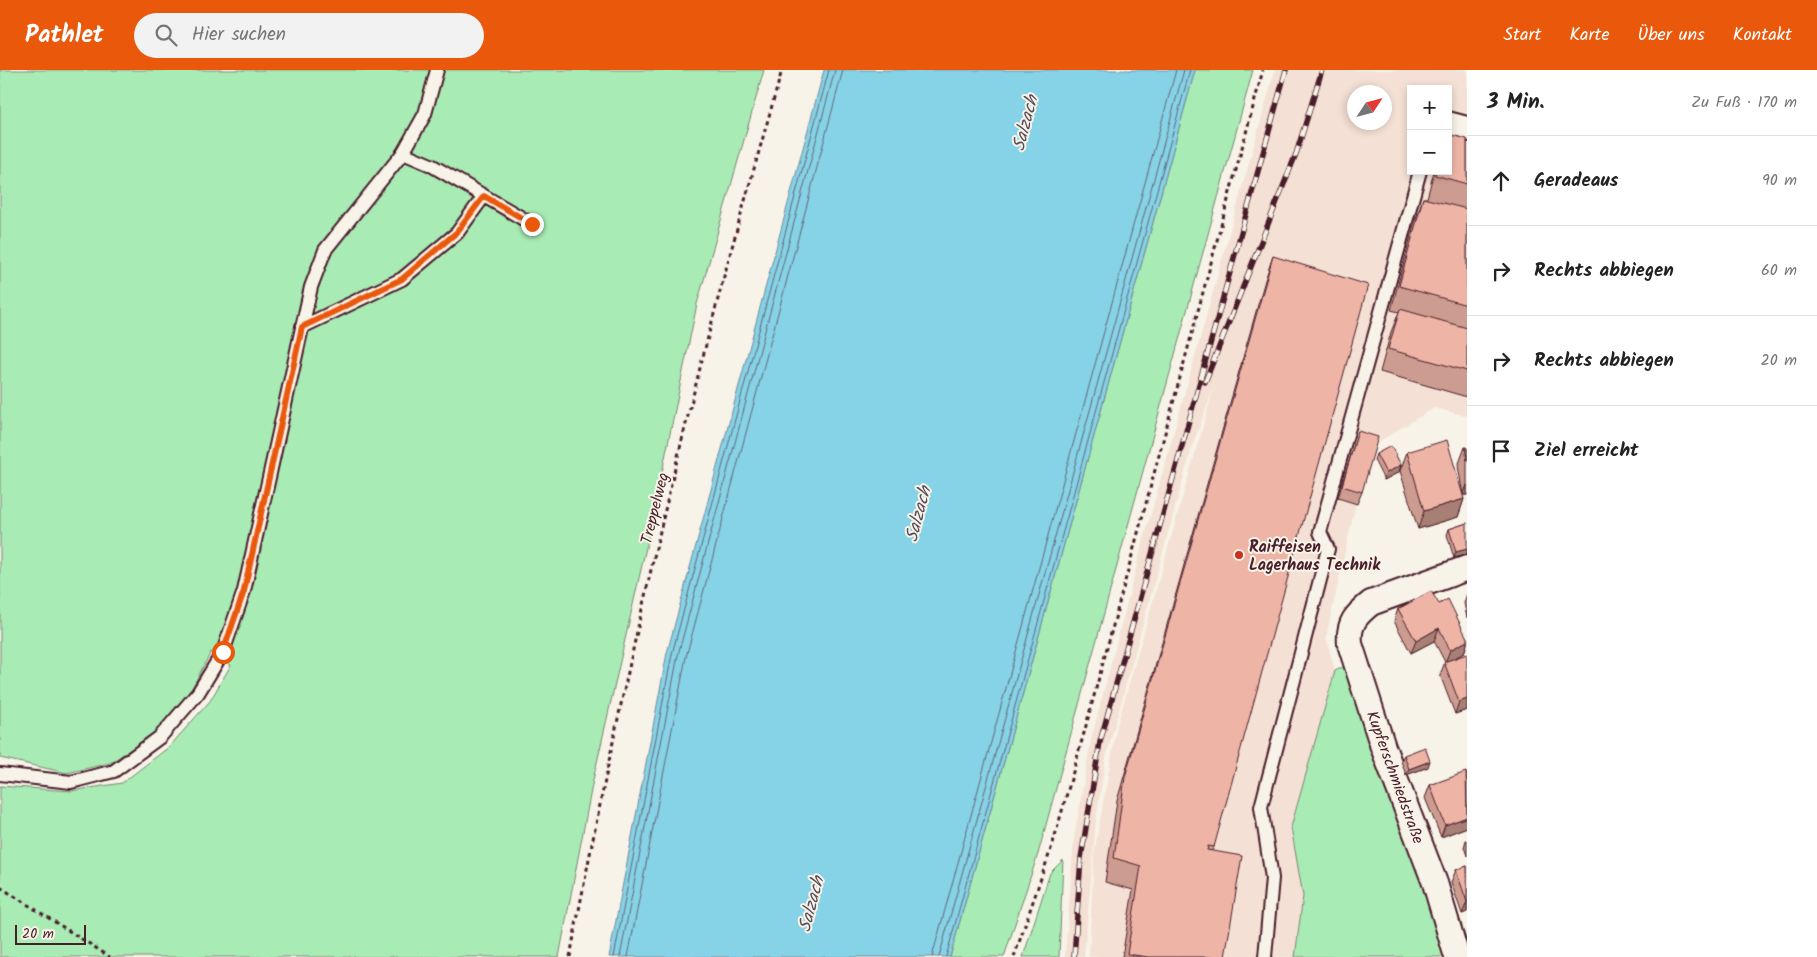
<!DOCTYPE html>
<html lang="de">
<meta charset="utf-8">
<style>
body{margin:0;font-family:Kalam,sans-serif;background:#f2f2f2;color:#222}
.controls{position:absolute;right:15px;top:15px;display:grid;overflow:hidden;border-radius:0px;box-shadow:0 2px 8px #0003}
.controls button{width:45px;height:45px;display:grid;place-items:center;padding:0;border:0;border-bottom:1px solid #e0e0e0;background:#fff;color:#222;font:25px sans-serif}
.compass{position:absolute;left:1347px;top:15px;width:45px;height:45px;border-radius:50%;background:#fff;box-shadow:0 2px 8px #0003;rotate:54deg}
.scale{position:absolute;left:15px;bottom:12px;width:71px;box-sizing:border-box;padding-left:5px;border:2px solid #4a1f2b;border-top:0;font-size:14px;line-height:18px;white-space:nowrap;color:#4a1f2b;-webkit-text-stroke:4px #f7f3e8;paint-order:stroke}
.stop{position:absolute;width:15px;height:15px;margin:-11px;border:4px solid #ea580c;border-radius:50%;background:#fff}
.stop.end{background:#ea580c;border-color:#fff;box-shadow:0 1px 5px #0008}
.list{margin:0;padding:0;list-style:none}
h2{display:flex;justify-content:space-between;align-items:center;height:65px;margin:0;padding:0 20px;font-size:21px}
h2 small{font-size:16px;font-weight:400;color:#767676}
.list li{display:grid;grid-template-columns:32px 1fr auto;gap:15px;align-items:center;box-sizing:border-box;height:90px;padding:0 20px;border-top:1px solid #e0e0e0}
.list b{display:block;font-size:19px;white-space:nowrap}
.list em{font-size:16px;font-style:normal;color:#767676}
.icon{flex:none;width:28px;height:28px;fill:none;stroke:currentColor;stroke-width:2;stroke-linecap:round;stroke-linejoin:round}
.map{position:relative;flex:none;width:1467px;height:887px;overflow:hidden}
header{display:flex;align-items:center;gap:30px;box-sizing:border-box;height:70px;padding:0 25px;background:#ea580c;color:#fff}
header strong{font-size:24px}
nav{display:flex;gap:28px;margin-inline-start:auto;font-size:18px}
.search{width:350px;height:45px;background:#f2f2f2;display:flex;align-items:center;gap:12px;box-sizing:border-box;padding:0 18px;border-radius:28px;color:#767676;font-size:19px}
main{display:flex}
aside{flex:1;background:#fff}
.map>svg:first-child{display:block}
</style>
<header>
<strong>Pathlet</strong>
<div class="search"><svg class="icon" aria-label="search" viewBox="0 0 24 24"><circle cx="10" cy="10" r="6"/><path d="M15 15l6 6"/></svg>Hier suchen</div>
<nav><a>Start</a><a>Karte</a><a>Über uns</a><a>Kontakt</a></nav>
</header>
<main>
<div class="map">
<svg width="1467" height="887" viewBox="0 0 1467 887">
<rect width="100%" height="100%" fill="#f7f3e8"/>
<filter id="ink" filterUnits="userSpaceOnUse"><feTurbulence type="fractalNoise" baseFrequency=".02" numOctaves="2"/><feDisplacementMap in="SourceGraphic" scale="10" xChannelSelector="R" yChannelSelector="G"/><feConvolveMatrix kernelMatrix="1 2 1 2 8 2 1 2 1" color-interpolation-filters="sRGB"/></filter>
<g filter="url(#ink)">
<path fill="#f4e0d4" fill-rule="evenodd" d="M 1275,0 L 1467,0 L 1467,346 L 1434,338 L 1368,378 L 1326,567 L 1335,601 L 1291,757 L 1303,826 L 1295,887 L 1089,887 L 1094,784 L 1117,656 L 1215,314 L 1192,377 L 1106,687 L 1096,749 L 1084,887 L 1065,887 L 1074,770 L 1091,670 L 1139,487 ZM 1411,19 L 1448,19 L 1448,101 L 1411,101 ZM 1354,22 L 1384,22 L 1384,52 L 1354,52 Z"/>
<g fill="#a8ebb5" stroke="#798570">
<polygon points="0,0 764,0 697,234 650,460 593,710 559,887 0,887 0,716 71,721 122,713 169,677 210,631 231,595 211,582 192,618 155,663 110,693 67,703 0,688"/>
<polygon points="1195,0 1253,0 1038,784 1004,887 950,887"/>
<polygon points="1347,595 1388,705 1448,887 1295,887 1303,826 1291,757 1335,601"/>
<polygon points="1063,790 1059,887 1023,887 1050,803"/>
</g>
<polygon fill="#86d2e6" stroke="#6e8a9b" points="824,0 1195,0 950,887 609,887 667,583"/>
<g fill="none" stroke-linecap="round" stroke-linejoin="round">
<g stroke="#626776" stroke-width="1">
<polyline points="614,887 672,584 829,0"/>
<polyline points="620,887 678,585 835,0"/>
<polyline points="628,887 686,587 843,0"/>
<polyline points="932,887 1176,0"/>
<polyline points="939,887 1184,0"/>
<polyline points="946,887 1190,0"/>
</g>
<defs>
<g id="service">
<polyline points="403,83 431,95 532,154"/>
<polyline points="302,257 402,209 457,163 484,126"/>
<polyline points="0,704 71,712 114,701 160,667 198,623 223,582 244,521 311,217 325,180 403,83 425,44 437,0"/>
<polyline points="1265,887 1272,808 1261,737 1328,479 1320,462 1420,101"/>
</g>
<g id="minor">
<polyline points="1448,54 1467,59"/>
<path d="M 1457,887 L 1435,813 L 1383,677 L 1350,574 C 1348,553 1356,545 1371,533 L 1467,498"/>
</g>
</defs>
<use href="#service" stroke="#4a1f2b" stroke-width="16"/>
<use href="#minor" stroke="#4a1f2b" stroke-width="28"/>
<g stroke="#4a1f2b" stroke-width="3" stroke-dasharray="4 4" stroke-linecap="butt">
<polyline points="0,817 110,887"/>
<path d="M 570,887 C 612,665 661,444 719,225 C 739,150 761,75 782,0"/>
<polyline points="1014,887 1053,773 1084,663 1263,0"/>
</g>
<use href="#service" stroke="#f7f3e8" stroke-width="12"/>
<use href="#minor" stroke="#f7f3e8" stroke-width="24"/>
<defs>
<g id="rail">
<polyline points="1205,312 1296,84 1322,0"/>
<polyline points="1074,887 1081,788 1100,672 1286,0"/>
</g>
</defs>
<use href="#rail" stroke="#4a1f2b" stroke-width="5.5"/>
<use href="#rail" stroke="#f7f3e8" stroke-width="4" stroke-dasharray="11" stroke-linecap="butt"/>
</g>
<g fill="#cd9c90" stroke="#4a1f2b">
<polygon points="1467,69 1467,327 1380,302 1391,262 1399,242 1391,240 1415,151 1423,128 1427,128 1434,101 1448,101"/>
<polygon points="1273,186 1214,777 1212,781 1225,887 1122,887 1133,820 1105,812 1117,731 1265,210"/>
<polygon points="1358,361 1362,422 1357,434 1338,428 1354,374"/>
<polygon points="1465,377 1467,378 1467,425 1463,425 1458,396"/>
<polygon points="1407,382 1464,429 1458,447 1418,459 1400,401"/>
<polygon points="1376,384 1401,395 1399,402 1384,410 1374,390"/>
<polygon points="1467,453 1454,488 1447,465 1449,459"/>
<polygon points="1467,524 1467,548 1464,533"/>
<polygon points="1439,534 1467,568 1467,574 1464,583 1448,591 1467,640 1455,644 1440,605 1445,592 1434,571 1411,583 1394,551 1398,539"/>
<polygon points="1404,685 1428,697 1406,705 1401,691"/>
<polygon points="1467,703 1467,757 1441,767 1425,728 1430,715"/>
<polygon points="1466,770 1467,770 1467,786 1464,777"/>
<polygon points="1467,796 1467,842 1462,844 1451,812 1456,800"/>
</g>
<g fill="#a77f75" stroke="#4a1f2b">
<polygon points="1401,395 1399,402 1384,410 1386,403"/>
<polygon points="1467,415 1467,425 1463,425"/>
<polygon points="1464,429 1458,447 1418,459 1424,441"/>
<polygon points="1467,479 1467,484 1454,488 1456,482"/>
<polygon points="1439,558 1434,571 1411,583 1416,571"/>
<polygon points="1467,571 1467,574 1464,583 1445,593 1450,580"/>
<polygon points="1467,629 1467,640 1455,644 1459,632"/>
<polygon points="1430,691 1428,697 1406,705 1409,699"/>
<polygon points="1467,747 1467,757 1441,767 1445,755"/>
<polygon points="1467,832 1467,842 1462,844"/>
</g>
<g fill="#eeb5a7" stroke="#4a1f2b">
<polygon points="1448,64 1467,69 1467,114 1435,105 1436,101 1448,101"/>
<polygon points="1423,128 1467,139 1467,235 1399,216"/>
<polygon points="1273,186 1368,215 1214,777 1208,776 1207,780 1242,786 1225,887 1148,887 1127,884 1141,796 1114,788 1125,707"/>
<polygon points="1400,239 1467,258 1467,301 1388,279"/>
<polygon points="1358,361 1378,367 1362,422 1342,416"/>
<polygon points="1447,370 1464,429 1424,441 1407,382"/>
<polygon points="1391,376 1401,395 1386,403 1376,384"/>
<polygon points="1465,377 1467,378 1467,390"/>
<polygon points="1467,453 1467,479 1456,482 1449,459"/>
<polygon points="1431,521 1439,534 1448,529 1467,568 1467,571 1450,580 1439,558 1416,571 1398,539"/>
<polygon points="1467,584 1467,629 1459,632 1444,592"/>
<polygon points="1425,677 1430,691 1409,699 1404,685"/>
<polygon points="1466,702 1467,747 1445,755 1430,715"/>
<polygon points="1467,796 1467,832 1456,800"/>
</g>
</g>
<g fill="none" stroke-linecap="round" stroke-linejoin="round" filter="url(#ink)">
<polyline stroke="#ea580c" stroke-width="6" points="223,582 244,521 302,257 402,209 457,162 484,126 532,154"/>
</g>
<circle fill="#c8321e" stroke="#f7f3e8" stroke-width="2" cx="1239" cy="485" r="5"/>
<g text-anchor="middle" stroke-width="4" stroke-linejoin="round" paint-order="stroke">
<g font-size="16" fill="#4a1f2b" stroke="#f7f3e8">
<text transform="translate(654 438) rotate(-76)" y="6">Treppelweg</text>
<text transform="translate(1396 707) rotate(70)" y="6">Kupferschmiedstraße</text>
</g>
<g font-size="16" font-weight="bold" fill="#4a1f2b" stroke="#f7f3e8" text-anchor="start">
<text x="1249" y="482">Raiffeisen<tspan x="1249" dy="18">Lagerhaus Technik</tspan></text>
</g>
<g font-size="18" font-style="italic" fill="#594c5a" stroke="#f7f3e8">
<text transform="translate(1025 53) rotate(-75)" y="6">Salzach</text>
<text transform="translate(918 444) rotate(-75)" y="6">Salzach</text>
<text transform="translate(811 834) rotate(-75)" y="6">Salzach</text>
</g>
</g>
</svg>
<div class="controls">
<button>+</button>
<button>−</button>
</div>
<svg class="compass" viewBox="-18 -18 36 36"><path d="M0-13l5 13h-10z" fill="#e53935"/><path d="M0 13l5-13h-10z" fill="#767676"/></svg>
<div class="scale">20 m</div>
<div class="stop" style="left:223px;top:582px"></div>
<div class="stop end" style="left:532px;top:154px"></div>
</div>
<aside>
<h2>3 Min.<small>Zu Fuß · 170 m</small></h2>
<ul class="list">
<li><svg class="icon" aria-label="ahead" viewBox="0 0 24 24"><path d="M12 20V5M6 11l6-6 6 6"/></svg><div><b>Geradeaus</b></div><em>90 m</em></li>
<li><svg class="icon" aria-label="right" viewBox="0 0 24 24"><path d="M7 20v-9h11M14 6l5 5-5 5"/></svg><div><b>Rechts abbiegen</b></div><em>60 m</em></li>
<li><svg class="icon" aria-label="right" viewBox="0 0 24 24"><path d="M7 20v-9h11M14 6l5 5-5 5"/></svg><div><b>Rechts abbiegen</b></div><em>20 m</em></li>
<li><svg class="icon" aria-label="arrive" viewBox="0 0 24 24"><path d="M6 21V4h12l-3 4 3 4H6"/></svg><div><b>Ziel erreicht</b></div></li>
</ul>
</aside>
</main>
